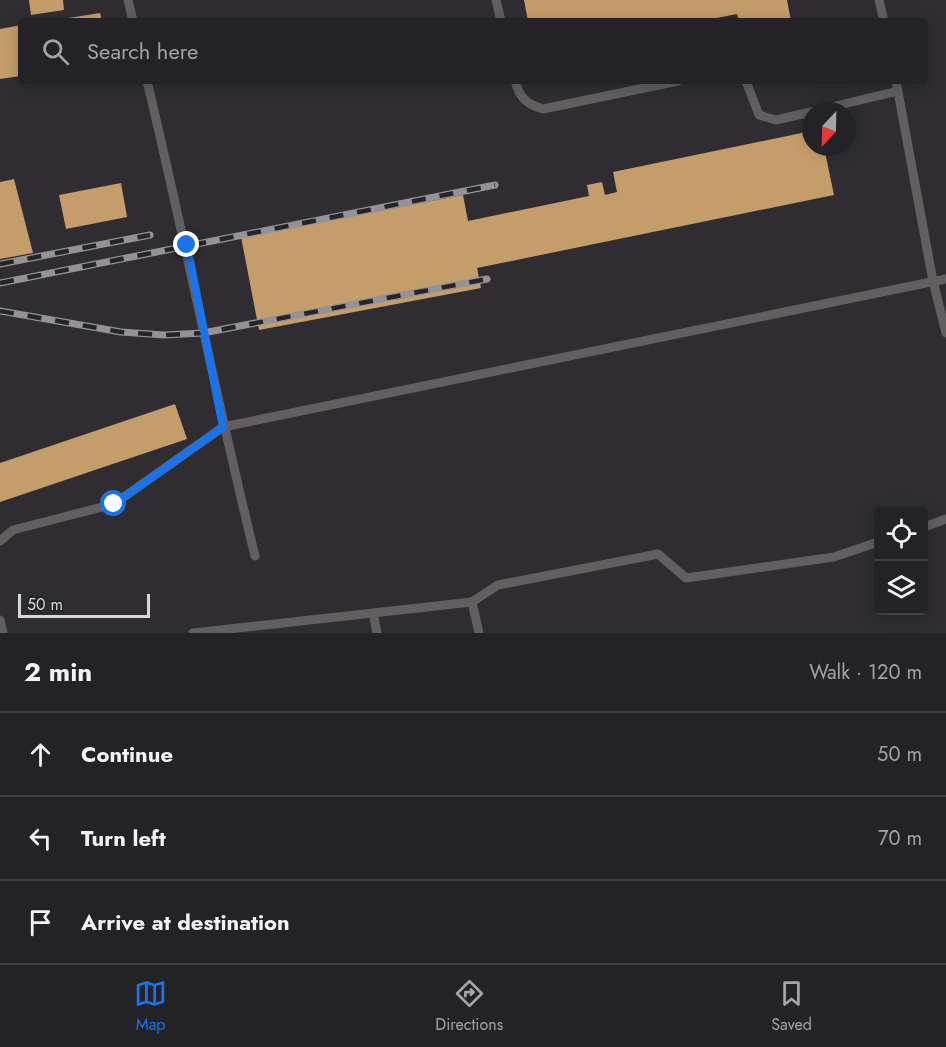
<!DOCTYPE html>
<meta charset="utf-8">
<style>
body{margin:0;font-family:Jost,sans-serif;background:#2f2f32;color:#f1f3f6}
.controls{position:absolute;right:18px;bottom:18px;display:grid;overflow:hidden;border-radius:6px;box-shadow:0 3px 15px #0003}
.controls button{width:54px;height:54px;display:grid;place-items:center;padding:0;border:0;border-bottom:2px solid #403f43;background:#232226;color:#f1f3f6;font:30px sans-serif}
.compass{position:absolute;left:802px;top:102px;width:54px;height:54px;border-radius:50%;background:#232226;box-shadow:0 3px 15px #0003;rotate:202deg}
.scale{position:absolute;left:18px;bottom:15px;width:132px;box-sizing:border-box;padding-left:6px;border:3px solid #d8d6da;border-top:0;font-size:16px;line-height:21px;white-space:nowrap;color:#d8d6da;-webkit-text-stroke:4px #252428;paint-order:stroke}
.stop{position:absolute;width:18px;height:18px;margin:-14px;border:4px solid #1a73e8;border-radius:50%;background:#fff}
.stop.end{background:#1a73e8;border-color:#fff;box-shadow:0 2px 6px #0008}
.list{margin:0;padding:0;list-style:none}
h2{display:flex;justify-content:space-between;align-items:center;height:78px;margin:0;padding:0 24px;font-size:26px}
h2 small{font-size:20px;font-weight:400;color:#a3a4a7}
.list li{display:grid;grid-template-columns:39px 1fr auto;gap:18px;align-items:center;box-sizing:border-box;height:84px;padding:0 24px;border-top:2px solid #403f43}
.list b{display:block;font-size:22px;white-space:nowrap}
.list em{font-size:20px;font-style:normal;color:#a3a4a7}
.icon{flex:none;width:33px;height:33px;fill:none;stroke:currentColor;stroke-width:2;stroke-linecap:round;stroke-linejoin:round}
.map{position:relative;flex:none;width:946px;height:633px;overflow:hidden}
.search{position:absolute;background:#232226;box-shadow:0 3px 15px #0003;left:18px;right:18px;top:18px;height:66px;display:flex;align-items:center;gap:15px;box-sizing:border-box;padding:0 21px;border-radius:6px;color:#a3a4a7;font-size:22px}
.sheet{height:330px;background:#232226}
nav{display:flex;justify-content:space-around;align-items:center;box-sizing:border-box;height:84px;border-top:2px solid #403f43;background:#232226;font-size:16px;color:#a3a4a7}
nav a{display:grid;justify-items:center;gap:3px}
nav .on{color:#1a73e8}
.map>svg:first-child{display:block}
</style>
<div class="map">
<svg width="946" height="633" viewBox="0 0 946 633">
<rect width="100%" height="100%" fill="#2f2d32"/>
<g fill="#c49d6a">
<polygon points="29,0 63,0 64,10 31,15"/>
<polygon points="524,0 787,0 791,21 739,21 737,14 701,21 528,21"/>
<polygon points="100,13 102,21 56,21 56,20"/>
<polygon points="21,25 21,76 0,79 0,29"/>
<polygon points="811,131 811,147 824,147 834,195 477,268 481,288 259,330 241,237 463,195 468,221 589,196 587,185 602,182 605,195 617,192 613,172"/>
<polygon points="14,179 33,253 0,259 0,182"/>
<polygon points="121,183 127,217 66,229 59,195"/>
<polygon points="175,404 187,439 0,502 0,463"/>
</g>
<g fill="none" stroke-linecap="round" stroke-linejoin="round">
<g stroke="#615f60" stroke-width="9">
<polyline points="128,0 133,21"/>
<polyline points="496,0 501,21"/>
<polyline points="879,0 884,21"/>
<path d="M 147,81 C 185,239 216,398 255,556"/>
<path d="M 515,81 C 520,98 526,104 543,109 L 678,81"/>
<polyline points="746,81 759,115 776,120 811,112"/>
<polyline points="896,81 933,281 946,333"/>
<polyline points="815,111 898,91"/>
<polyline points="924,527 946,519"/>
<polyline points="0,541 13,530 114,504 223,427 946,279"/>
<polyline points="472,602 479,633"/>
<polyline points="373,613 377,633"/>
<polyline points="0,620 3,633"/>
<polyline points="193,633 472,602 498,585 658,554 686,578 834,557 878,542"/>
</g>
<defs>
<g id="rail">
<polyline points="0,264 150,235"/>
<polyline points="0,283 495,185"/>
<polyline points="0,311 121,332 164,335 203,333 487,279"/>
</g>
</defs>
<use href="#rail" stroke="#949296" stroke-width="7"/>
<use href="#rail" stroke="#252428" stroke-width="4.5" stroke-dasharray="14" stroke-linecap="butt"/>
</g>
<g fill="none" stroke-linecap="round" stroke-linejoin="round">
<polyline stroke="#1a73e8" stroke-width="8" points="114,504 223,427 187,245"/>
</g>
</svg>
<div class="controls">
<button><svg class="icon" aria-label="locate" viewBox="0 0 24 24"><circle cx="12" cy="12" r="6"/><path d="M12 2v4M12 18v4M2 12h4M18 12h4"/></svg></button>
<button><svg class="icon" aria-label="layers" viewBox="0 0 24 24"><path d="M12 4l9 5-9 5-9-5zM3 14l9 5 9-5"/></svg></button>
</div>
<svg class="compass" viewBox="-18 -18 36 36"><path d="M0-13l5 13h-10z" fill="#e53935"/><path d="M0 13l5-13h-10z" fill="#a3a4a7"/></svg>
<div class="scale">50 m</div>
<div class="stop" style="left:114px;top:504px"></div>
<div class="stop end" style="left:187px;top:245px"></div>
<div class="search"><svg class="icon" aria-label="search" viewBox="0 0 24 24"><circle cx="10" cy="10" r="6"/><path d="M15 15l6 6"/></svg>Search here</div>
</div>
<section class="sheet">
<h2>2 min<small>Walk · 120 m</small></h2>
<ul class="list">
<li><svg class="icon" aria-label="ahead" viewBox="0 0 24 24"><path d="M12 20V5M6 11l6-6 6 6"/></svg><div><b>Continue</b></div><em>50 m</em></li>
<li><svg class="icon" aria-label="left" viewBox="0 0 24 24"><path d="M17 20v-9H6M10 6l-5 5 5 5"/></svg><div><b>Turn left</b></div><em>70 m</em></li>
<li><svg class="icon" aria-label="arrive" viewBox="0 0 24 24"><path d="M6 21V4h12l-3 4 3 4H6"/></svg><div><b>Arrive at destination</b></div></li>
</ul>
</section>
<nav>
<a class="on"><svg class="icon" aria-label="map" viewBox="0 0 24 24"><path d="M3 6l6-2 6 2 6-2v14l-6 2-6-2-6 2zM9 4v14M15 6v14"/></svg>Map</a>
<a><svg class="icon" aria-label="directions" viewBox="0 0 24 24"><path d="M12 3l9 9-9 9-9-9zM9 14v-3h6M13 9l2 2-2 2"/></svg>Directions</a>
<a><svg class="icon" aria-label="saved" viewBox="0 0 24 24"><path d="M7 4h10v16l-5-4-5 4z"/></svg>Saved</a>
</nav>
